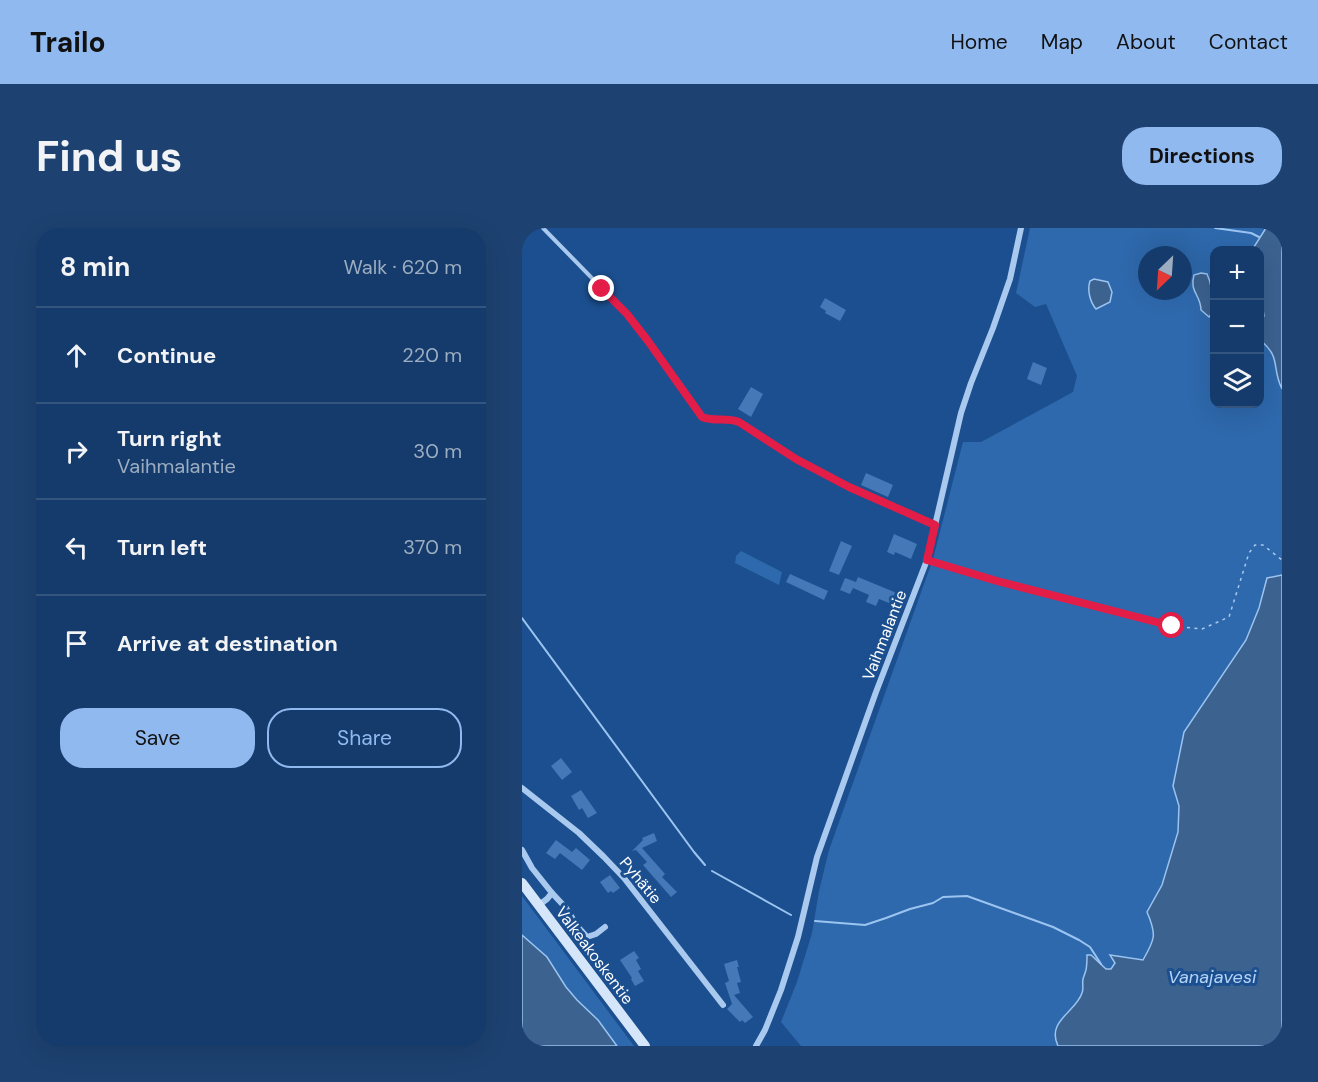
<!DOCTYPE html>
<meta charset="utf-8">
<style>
body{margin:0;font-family:"DM Sans",sans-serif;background:#1d4271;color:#f1f3f6}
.controls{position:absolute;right:18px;top:18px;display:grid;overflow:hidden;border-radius:12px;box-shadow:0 6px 24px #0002}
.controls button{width:54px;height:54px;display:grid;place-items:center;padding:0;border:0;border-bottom:2px solid #33557e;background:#143b6b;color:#f1f3f6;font:30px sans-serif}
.compass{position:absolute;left:616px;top:18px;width:54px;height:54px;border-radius:50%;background:#143b6b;box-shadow:0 6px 24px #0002;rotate:205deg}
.stop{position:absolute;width:18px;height:18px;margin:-14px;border:4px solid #e11d48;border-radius:50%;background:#fff}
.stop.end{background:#e11d48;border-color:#fff;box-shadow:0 2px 6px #0008}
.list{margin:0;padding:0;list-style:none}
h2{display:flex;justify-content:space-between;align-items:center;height:78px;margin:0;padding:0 24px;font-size:26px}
h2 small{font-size:20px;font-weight:400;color:#9dadc1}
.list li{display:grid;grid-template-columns:39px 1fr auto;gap:18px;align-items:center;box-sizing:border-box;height:96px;padding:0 24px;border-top:2px solid #33557e}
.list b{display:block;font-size:22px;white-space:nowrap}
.list p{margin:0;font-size:20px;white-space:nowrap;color:#9dadc1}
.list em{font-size:20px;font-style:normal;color:#9dadc1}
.actions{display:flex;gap:12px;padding:18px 24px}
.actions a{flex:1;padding:14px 0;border:2px solid #90b9f0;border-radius:24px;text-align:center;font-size:21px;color:#90b9f0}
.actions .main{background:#90b9f0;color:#111}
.icon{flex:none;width:33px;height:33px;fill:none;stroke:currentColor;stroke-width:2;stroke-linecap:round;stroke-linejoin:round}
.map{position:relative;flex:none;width:760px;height:818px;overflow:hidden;border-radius:24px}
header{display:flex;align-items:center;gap:36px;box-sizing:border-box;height:84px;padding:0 30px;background:#90b9f0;color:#111}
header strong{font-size:28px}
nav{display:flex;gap:33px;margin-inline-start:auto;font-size:21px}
.intro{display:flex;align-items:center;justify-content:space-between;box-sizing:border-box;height:144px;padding:0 36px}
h1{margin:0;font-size:42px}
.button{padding:15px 27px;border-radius:24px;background:#90b9f0;color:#111;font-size:21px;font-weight:700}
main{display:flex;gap:36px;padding:0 36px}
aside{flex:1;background:#143b6b;border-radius:24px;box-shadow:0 6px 24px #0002}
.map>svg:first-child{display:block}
</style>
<header>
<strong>Trailo</strong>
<nav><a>Home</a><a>Map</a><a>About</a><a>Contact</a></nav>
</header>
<div class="intro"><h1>Find us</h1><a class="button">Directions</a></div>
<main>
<aside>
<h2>8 min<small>Walk · 620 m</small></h2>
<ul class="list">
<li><svg class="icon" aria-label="ahead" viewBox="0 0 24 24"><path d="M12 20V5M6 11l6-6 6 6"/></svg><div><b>Continue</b></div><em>220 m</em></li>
<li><svg class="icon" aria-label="right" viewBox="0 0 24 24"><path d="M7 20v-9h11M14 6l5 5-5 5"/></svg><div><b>Turn right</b><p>Vaihmalantie</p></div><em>30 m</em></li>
<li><svg class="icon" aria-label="left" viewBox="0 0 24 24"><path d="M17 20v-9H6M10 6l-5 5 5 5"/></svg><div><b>Turn left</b></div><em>370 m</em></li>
<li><svg class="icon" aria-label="arrive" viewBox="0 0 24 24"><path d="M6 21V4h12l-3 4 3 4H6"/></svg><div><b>Arrive at destination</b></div></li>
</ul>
<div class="actions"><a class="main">Save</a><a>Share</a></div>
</aside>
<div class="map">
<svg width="760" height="818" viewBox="0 0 760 818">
<rect width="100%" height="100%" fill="#1b4f8f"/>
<g fill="#2e69ad" fill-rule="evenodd">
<path d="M 508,0 L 744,0 L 730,22 L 692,22 L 692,176 L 738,176 L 738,112 C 760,130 749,139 760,161 L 760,347 L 745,350 L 737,380 L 724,412 L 662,504 L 651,558 L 657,578 L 656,604 L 640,657 L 625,684 C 635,707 633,711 621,732 L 589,727 L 593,735 L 589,742 L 584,741 L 569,727 L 565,728 L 564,742 L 561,752 L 561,764 L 554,776 L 543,786 L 534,813 L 536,818 L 279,818 L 259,794 L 275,754 L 290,705 L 297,663 L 307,622 L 411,331 L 441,214 L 459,214 L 551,164 L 555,148 L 524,76 L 513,79 L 494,65 ZM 625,27 L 661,27 L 661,63 L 625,63 Z"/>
<polygon points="219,323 260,344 257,357 213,335 214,328"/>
<polygon points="0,668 112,818 95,818 76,792 55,772 44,759 35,743 0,707"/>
</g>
<g fill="#3c6290" stroke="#9cc4f0" stroke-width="1.5">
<path d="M 744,0 L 760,0 L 760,161 C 749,139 760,130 738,112 L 738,93 L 742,88 L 740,76 L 738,76 L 738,22 L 730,22 Z"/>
<path d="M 679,45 L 685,46 C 692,61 689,69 690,85 L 687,89 L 679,82 C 679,67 667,64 672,47 Z"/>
<path d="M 572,51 L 586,54 L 590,64 L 588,74 L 574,81 C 568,74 565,62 568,53 Z"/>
<path d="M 760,347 L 760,818 L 536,818 C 524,793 554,784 560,765 C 562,761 560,756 561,751 C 562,748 563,745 564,742 C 565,737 565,732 565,727 L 569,727 L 584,741 L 589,741 L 593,735 L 588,727 L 621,732 C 633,711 635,707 625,684 L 640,657 L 656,604 L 657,578 L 651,558 L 662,504 L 724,412 L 737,380 L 745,350 Z"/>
<polygon points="0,707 25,729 44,759 55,772 76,792 95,818 0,818"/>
</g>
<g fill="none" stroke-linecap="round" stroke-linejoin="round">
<g stroke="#9cc4f0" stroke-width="2">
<polyline points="693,0 729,5 737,9"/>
<polyline points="0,390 172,624 183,637"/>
<polyline points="190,643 269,687"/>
<polyline points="293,693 343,697 364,690 388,681 411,675 421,669 445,668 531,699 557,712 568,719 579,736"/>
</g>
</g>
<g fill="#4478b7">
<polygon points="303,70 324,82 318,93 303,85 304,83 298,79"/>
<polygon points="511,134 525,140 519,157 505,151"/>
<polygon points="229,159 241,166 229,189 216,181"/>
<polygon points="344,245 371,257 366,269 339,257"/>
<polygon points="372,306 395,316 389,331 373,324 372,327 365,324"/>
<polygon points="319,313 330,318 317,347 307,343"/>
<polygon points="268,346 306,363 302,372 264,354"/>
<polygon points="336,349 377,366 372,377 357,371 354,378 344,374 347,367 331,360 328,366 318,362 323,350 334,354"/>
<polygon points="39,530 50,544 40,552 29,538"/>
<polygon points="59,562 75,585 66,590 60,580 57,582 49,568"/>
<polygon points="132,605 135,613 120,620 143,646 140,649 155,664 149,669 121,637 125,634 114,622 110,623 121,612 120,610"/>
<polygon points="34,612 50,624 54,620 68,632 60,642 38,625 33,631 24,625"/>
<polygon points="88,647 98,660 91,665 89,663 86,665 78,654"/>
<polygon points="112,723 117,730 114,732 119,741 116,743 122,753 113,758 109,751 110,750 98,732"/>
<polygon points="215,732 217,739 215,739 219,754 215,755 218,765 212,767 231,789 223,795 220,792 218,794 205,781 210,776 203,755 207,753 202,736"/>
</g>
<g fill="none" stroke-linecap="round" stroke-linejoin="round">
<polyline stroke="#a9c9ee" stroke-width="1.5" stroke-dasharray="3 4.5" stroke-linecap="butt" points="411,334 475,353 650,398 680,401 707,389 727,325 733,317 741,317 760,332"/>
<path stroke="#a9c9ee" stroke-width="4" d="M 21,0 L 105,86 L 145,138 L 180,189 C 192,194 205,189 217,194 L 274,231 L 327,259 L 413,297"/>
<g stroke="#a9c9ee" stroke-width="6">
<polyline points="0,560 57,605 82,629 102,650 201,777"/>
<polyline points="0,622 10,640 30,665 25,671 17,677"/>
<polyline points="30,665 44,680 56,699 65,709 74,706 83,699"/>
<polyline points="234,818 243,802 259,762 276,709 295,629 354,464 405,332 439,185 449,155 471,100 488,51 499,0"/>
</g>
<polyline stroke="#d6e6fa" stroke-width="10" points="0,655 123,818"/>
</g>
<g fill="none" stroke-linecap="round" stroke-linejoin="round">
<path stroke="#e11d48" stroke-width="8" d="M 80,61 L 105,86 L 126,113 L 180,189 C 192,194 205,189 217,194 L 274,231 L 327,259 L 413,297 L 405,332 L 475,353 L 650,398"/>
</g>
<g text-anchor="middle" stroke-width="6" stroke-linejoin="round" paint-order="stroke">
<g font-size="16" fill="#fff" stroke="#1b4f8f">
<text transform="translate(362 407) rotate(-69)" y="6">Vaihmalantie</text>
<text transform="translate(119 652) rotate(50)" y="6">Pyhätie</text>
<text transform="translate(73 727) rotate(53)" y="6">Valkeakoskentie</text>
</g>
<g font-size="18" font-style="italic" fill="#b5d3f5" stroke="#1b4f8f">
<text x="690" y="755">Vanajavesi</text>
</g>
</g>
</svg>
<div class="controls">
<button>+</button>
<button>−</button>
<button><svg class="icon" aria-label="layers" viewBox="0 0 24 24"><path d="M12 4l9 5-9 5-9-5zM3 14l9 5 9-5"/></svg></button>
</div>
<svg class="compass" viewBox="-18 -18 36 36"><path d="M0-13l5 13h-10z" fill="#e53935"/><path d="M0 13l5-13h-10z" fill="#9dadc1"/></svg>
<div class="stop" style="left:650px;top:398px"></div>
<div class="stop end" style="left:80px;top:61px"></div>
</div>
</main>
